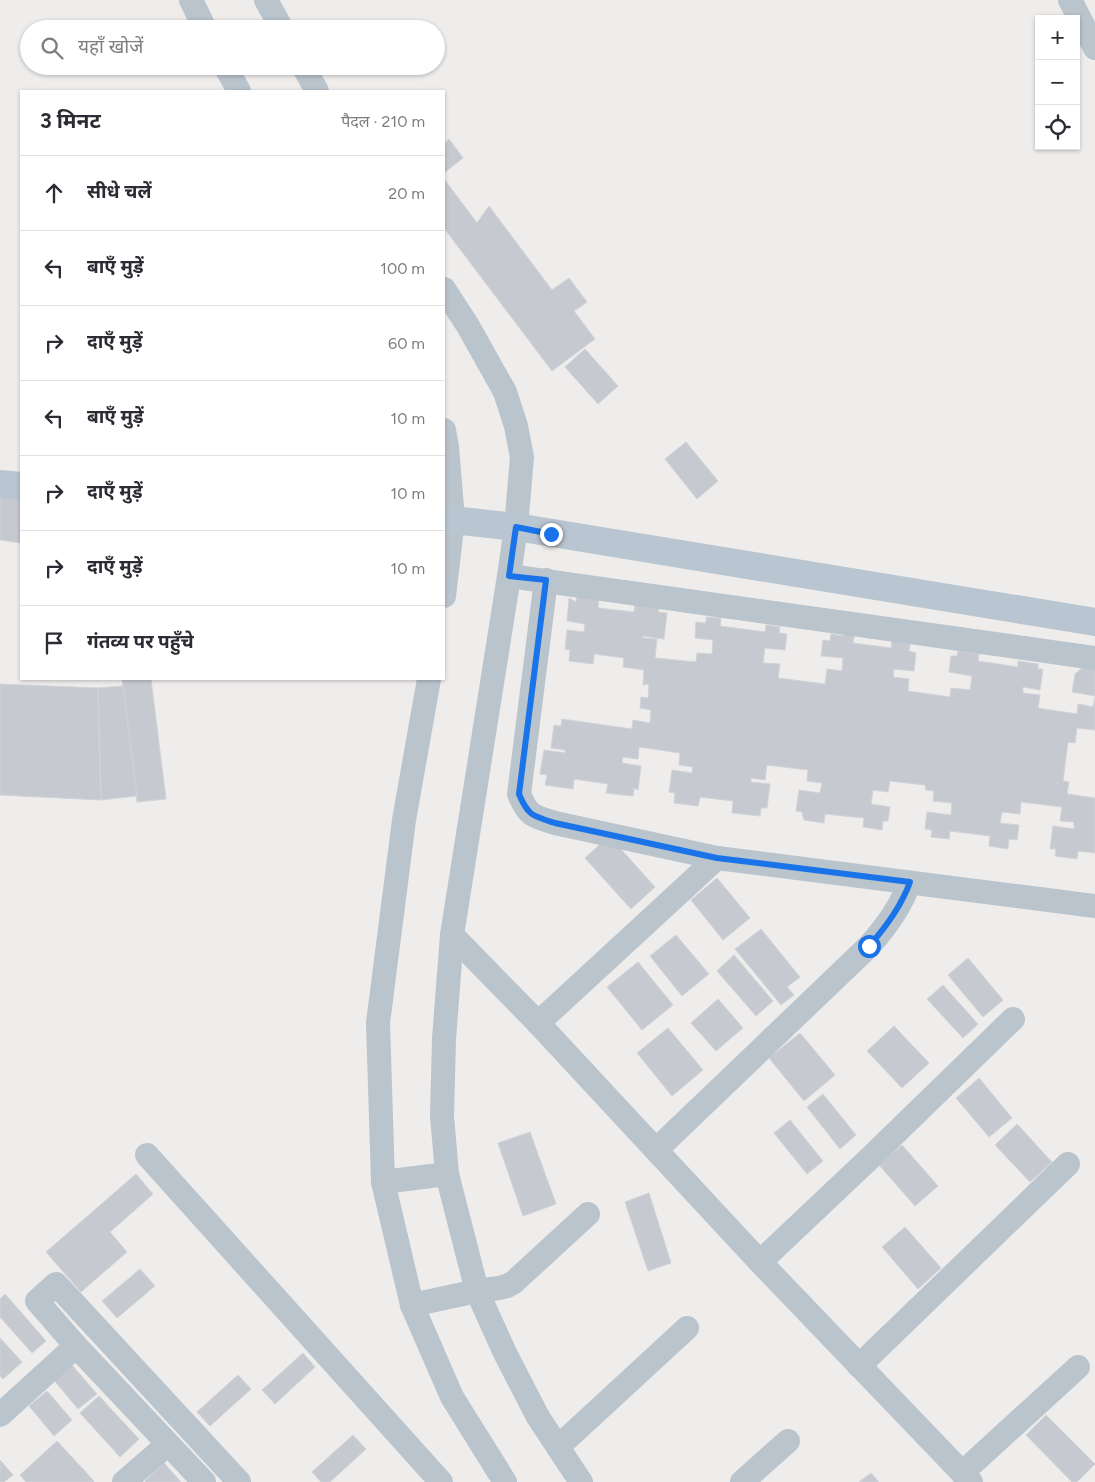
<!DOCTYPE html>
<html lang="hi">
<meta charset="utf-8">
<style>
body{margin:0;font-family:Figtree,"Noto Sans Devanagari",sans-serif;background:#f7f7f7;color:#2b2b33}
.controls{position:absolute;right:15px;top:15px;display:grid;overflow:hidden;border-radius:0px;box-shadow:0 1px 4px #0004}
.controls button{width:45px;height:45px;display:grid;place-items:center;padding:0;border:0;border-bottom:1px solid #e1e1e2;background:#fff;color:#2b2b33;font:25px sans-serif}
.stop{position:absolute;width:15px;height:15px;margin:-11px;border:4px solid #1a73e8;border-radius:50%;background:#fff}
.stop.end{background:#1a73e8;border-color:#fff;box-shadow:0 1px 5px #0008}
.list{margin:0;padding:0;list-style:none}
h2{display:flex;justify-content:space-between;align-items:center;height:65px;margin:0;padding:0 20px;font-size:21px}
h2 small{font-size:16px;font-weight:400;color:#7c7c81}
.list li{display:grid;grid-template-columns:32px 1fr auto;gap:15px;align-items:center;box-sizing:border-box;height:75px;padding:0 20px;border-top:1px solid #e1e1e2}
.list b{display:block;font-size:19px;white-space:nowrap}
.list em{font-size:16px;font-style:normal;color:#7c7c81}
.icon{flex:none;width:28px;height:28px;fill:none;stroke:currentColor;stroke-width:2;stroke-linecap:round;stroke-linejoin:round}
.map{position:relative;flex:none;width:1095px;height:1482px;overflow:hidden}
.search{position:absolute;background:#fff;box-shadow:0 1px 4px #0004;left:20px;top:20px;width:425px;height:55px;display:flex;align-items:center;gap:12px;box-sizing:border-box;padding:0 18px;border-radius:28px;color:#7c7c81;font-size:19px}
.panel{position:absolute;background:#fff;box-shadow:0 1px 4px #0004;left:20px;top:90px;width:425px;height:590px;border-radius:0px}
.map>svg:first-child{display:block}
</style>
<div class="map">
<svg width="1095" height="1482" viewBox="0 0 1095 1482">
<rect width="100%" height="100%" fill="#efecec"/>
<g fill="#c6c9cf" stroke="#d0d3d8">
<polygon points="449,139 463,158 444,173 444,144"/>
<polygon points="444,179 477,223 489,206 552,290 569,278 587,302 574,311 595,339 552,371 444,228"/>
<polygon points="585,349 618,386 598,404 565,367"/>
<polygon points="686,442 718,481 697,499 665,459"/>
<polygon points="0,489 21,492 21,543 0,540"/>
<polygon points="577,595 599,597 598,608 634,612 635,603 659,605 658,612 667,613 664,639 643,636 643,638 657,639 655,658 696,662 697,653 712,654 713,640 695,638 696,622 706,623 706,617 721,618 720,626 765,632 766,625 780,627 779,633 787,634 785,650 765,648 763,663 780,664 778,678 825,684 827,669 842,671 843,658 821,656 823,640 830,641 831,634 843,636 844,631 855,632 853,643 891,648 892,641 910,644 909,651 916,653 914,671 894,669 893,677 909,679 908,691 950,697 951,688 970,690 972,676 949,672 951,656 957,656 958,651 979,654 978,661 1018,667 1018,661 1038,664 1038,669 1043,669 1040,690 1023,687 1023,693 1040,695 1038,708 1077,714 1078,704 1093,707 1095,697 1095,730 1077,728 1075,743 1068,742 1063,781 1069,782 1067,794 1095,798 1095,853 1078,851 1077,859 1055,856 1056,849 1050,849 1053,826 1074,829 1074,822 1060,821 1062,807 1021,802 1020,814 1002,812 1000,823 1019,825 1017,840 1009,839 1008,849 989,846 990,836 950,831 949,839 931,837 932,830 925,829 927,812 951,815 952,803 933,801 934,791 926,790 925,785 890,781 888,792 873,790 871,804 890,807 888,821 883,821 882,830 863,827 864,818 825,814 824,823 804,820 802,812 796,811 799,790 820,793 822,783 807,781 808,770 767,765 765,780 751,778 751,782 770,784 767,808 761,808 760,816 732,813 733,801 700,797 698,806 674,803 675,793 669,792 672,770 692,773 693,767 679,765 680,753 639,747 638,759 623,757 622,763 641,766 638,790 634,788 633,796 606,793 608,784 574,779 573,789 545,785 547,775 540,774 544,750 565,753 565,750 551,748 554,725 561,726 562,719 632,729 633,720 650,723 651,710 640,708 641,697 648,698 649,684 643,685 644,670 623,667 624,658 594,654 593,664 569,661 570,650 565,649 567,630 584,632 585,624 567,621 569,598 576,602"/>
<polygon points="1083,667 1095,668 1095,696 1072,692 1075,674"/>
<polygon points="122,679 151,679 166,799 137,802"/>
<polygon points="0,684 98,688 101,800 0,795"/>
<polygon points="123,686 137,796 101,800 98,688"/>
<polygon points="609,836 655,887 631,909 585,858"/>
<polygon points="717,878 750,918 723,940 691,900"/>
<polygon points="761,929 800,977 787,987 794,995 781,1005 735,949"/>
<polygon points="676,935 709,974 682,996 650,956"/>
<polygon points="734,955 773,1001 756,1016 717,971"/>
<polygon points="968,958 1003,1000 983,1017 948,975"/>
<polygon points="638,962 673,1005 642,1030 607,987"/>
<polygon points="943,985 978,1024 963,1038 927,999"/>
<polygon points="718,999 743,1028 716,1051 691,1023"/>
<polygon points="894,1026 929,1063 902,1088 867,1051"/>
<polygon points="668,1028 703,1070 672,1096 637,1053"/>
<polygon points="800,1033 835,1075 804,1101 769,1058"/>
<polygon points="979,1078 1012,1118 989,1137 956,1098"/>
<polygon points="823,1094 856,1135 840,1149 807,1107"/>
<polygon points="790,1120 823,1161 807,1174 774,1133"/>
<polygon points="1017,1124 1052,1162 1030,1182 995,1145"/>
<polygon points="530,1132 556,1204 523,1216 498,1143"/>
<polygon points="902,1145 938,1186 915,1206 879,1165"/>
<polygon points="136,1174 153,1194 110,1232 127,1252 81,1292 46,1252"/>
<polygon points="649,1193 671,1263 648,1271 625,1202"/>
<polygon points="905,1227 941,1268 918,1289 882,1247"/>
<polygon points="140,1269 155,1286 117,1318 102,1301"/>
<polygon points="5,1294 46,1341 32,1353 0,1317 0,1299"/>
<polygon points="0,1338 22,1362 3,1379 0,1376"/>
<polygon points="303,1353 315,1367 275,1404 262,1390"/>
<polygon points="71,1364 97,1394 78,1409 53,1379"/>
<polygon points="238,1375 251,1389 210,1426 197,1412"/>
<polygon points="47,1391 72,1420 54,1436 29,1406"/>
<polygon points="99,1396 139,1439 120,1457 80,1413"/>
<polygon points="1046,1415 1095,1464 1077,1482 1072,1482 1026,1435"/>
<polygon points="353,1435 366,1449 330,1482 321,1482 312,1472"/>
<polygon points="57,1441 94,1481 93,1482 26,1482 20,1475"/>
<polygon points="0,1460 13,1475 4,1482 0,1482"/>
<polygon points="164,1463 181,1482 146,1482 145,1481"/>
<polygon points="871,1473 879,1482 859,1482"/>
</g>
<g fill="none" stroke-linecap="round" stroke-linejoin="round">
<g stroke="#bac4cc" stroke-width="24">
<polyline points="191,0 205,29"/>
<polyline points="266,0 282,29"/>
<polyline points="1070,0 1095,48"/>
<polyline points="225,66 239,91"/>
<polyline points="303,66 317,91"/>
<polyline points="444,289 468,326 505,392 516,426 522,457 516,527 509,576 452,935 444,1039 442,1116 447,1174 477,1291 505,1353 538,1417 581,1482"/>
<polyline points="444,430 447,447 453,519 444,596"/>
<polyline points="509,576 1095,658"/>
<path d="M 546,580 L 519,794 C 528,816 533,816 555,823 L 717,858 L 1095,906"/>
<polyline points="429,679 404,820 378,1023 383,1182 412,1305 452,1397 505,1482"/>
<polyline points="452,935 538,1023 760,1262 971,1482"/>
<polyline points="538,1023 717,858"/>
<path d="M 656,1150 L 869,946 C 886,927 901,907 909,883"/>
<polyline points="147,1155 441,1482"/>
<polyline points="383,1182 447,1174"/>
<polyline points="760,1262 870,1158 1013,1019"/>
<polyline points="412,1305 477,1291 499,1288 507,1286 514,1282 588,1214"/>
<polyline points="859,1366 1068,1164"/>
<polyline points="0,1415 76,1346"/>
<polyline points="558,1447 687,1328"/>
<polyline points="962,1473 1078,1367"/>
<polyline points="124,1482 168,1444"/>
<polyline points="204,1482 76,1346 37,1301 56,1284 239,1482"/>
<polyline points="742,1482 788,1441"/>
</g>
<g stroke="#b9c6d1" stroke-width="28">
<polyline points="0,484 21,486"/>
<polyline points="444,519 516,527 1095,622"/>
</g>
</g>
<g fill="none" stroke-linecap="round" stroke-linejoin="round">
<path stroke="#1a73e8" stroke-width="6" d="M 551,534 L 516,527 L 509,576 L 546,580 L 519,794 C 528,816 533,816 555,823 L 717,858 L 910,882 C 901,907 886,927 869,946"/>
</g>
</svg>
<div class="controls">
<button>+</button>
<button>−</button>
<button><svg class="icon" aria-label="locate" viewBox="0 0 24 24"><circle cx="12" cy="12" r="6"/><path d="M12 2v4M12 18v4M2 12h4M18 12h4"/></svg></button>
</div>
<div class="stop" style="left:869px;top:946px"></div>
<div class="stop end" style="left:551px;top:534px"></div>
<div class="search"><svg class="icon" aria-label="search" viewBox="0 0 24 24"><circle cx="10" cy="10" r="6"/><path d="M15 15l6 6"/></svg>यहाँ खोजें</div>
<section class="panel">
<h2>3 मिनट<small>पैदल · 210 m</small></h2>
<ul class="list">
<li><svg class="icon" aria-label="ahead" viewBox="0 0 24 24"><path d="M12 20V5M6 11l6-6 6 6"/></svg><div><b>सीधे चलें</b></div><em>20 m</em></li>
<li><svg class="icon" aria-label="left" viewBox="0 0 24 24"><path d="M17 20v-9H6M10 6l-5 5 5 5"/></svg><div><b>बाएँ मुड़ें</b></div><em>100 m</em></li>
<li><svg class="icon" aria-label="right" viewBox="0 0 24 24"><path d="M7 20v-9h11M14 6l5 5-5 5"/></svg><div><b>दाएँ मुड़ें</b></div><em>60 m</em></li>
<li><svg class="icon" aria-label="left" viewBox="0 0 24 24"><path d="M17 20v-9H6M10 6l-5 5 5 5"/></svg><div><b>बाएँ मुड़ें</b></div><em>10 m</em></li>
<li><svg class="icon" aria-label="right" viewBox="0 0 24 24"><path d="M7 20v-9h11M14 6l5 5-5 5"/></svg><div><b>दाएँ मुड़ें</b></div><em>10 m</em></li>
<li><svg class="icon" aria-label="right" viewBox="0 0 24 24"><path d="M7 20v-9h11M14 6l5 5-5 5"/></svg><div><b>दाएँ मुड़ें</b></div><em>10 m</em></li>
<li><svg class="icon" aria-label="arrive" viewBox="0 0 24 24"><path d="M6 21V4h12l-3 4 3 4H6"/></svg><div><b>गंतव्य पर पहुँचे</b></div></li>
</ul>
</section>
</div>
